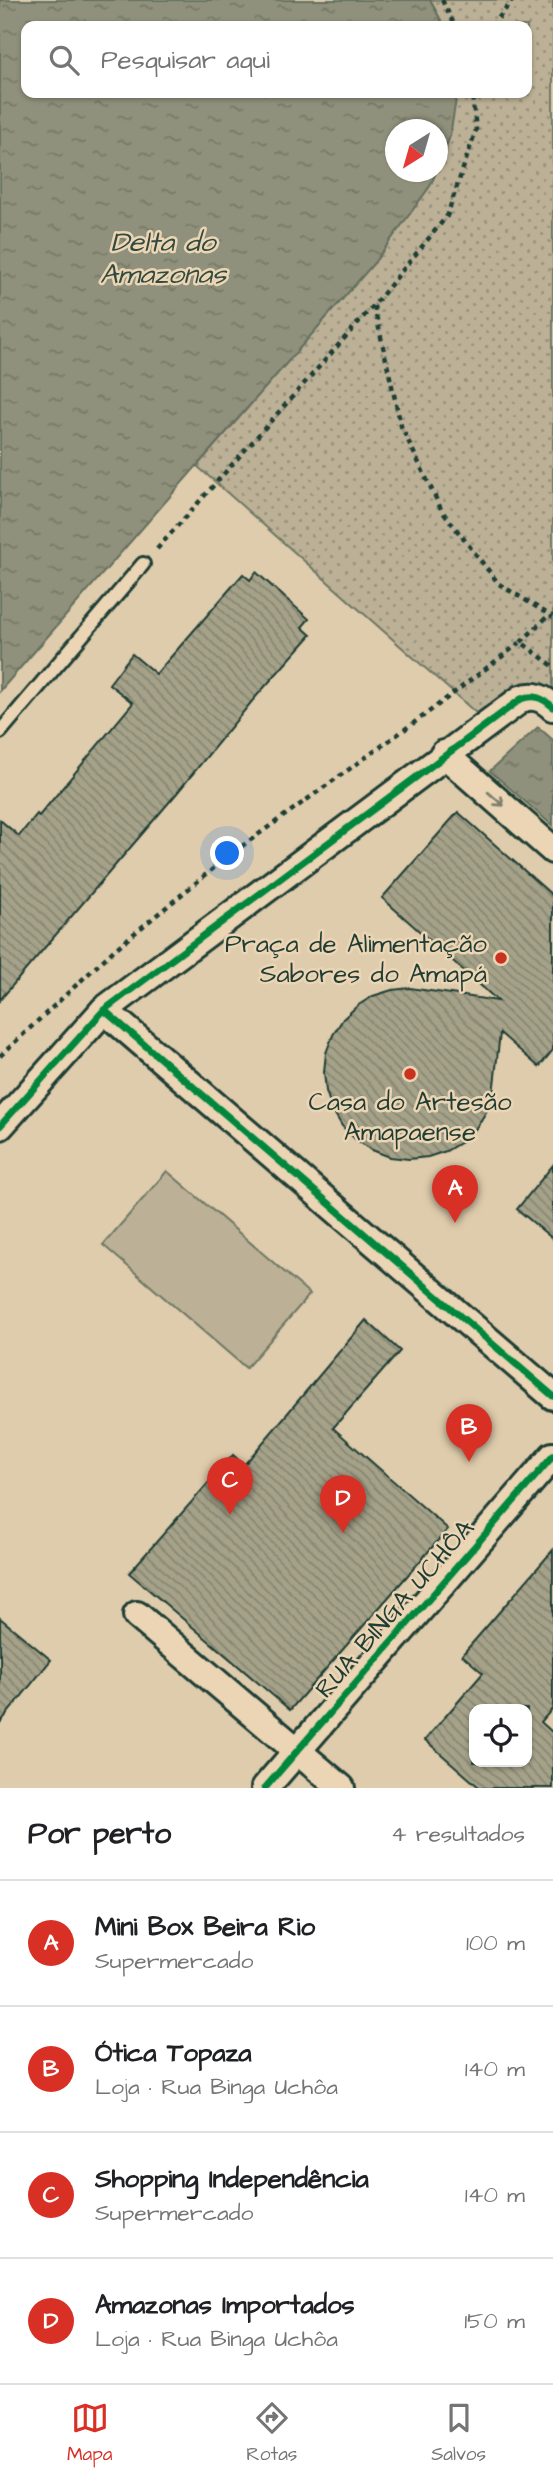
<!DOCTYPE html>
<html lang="pt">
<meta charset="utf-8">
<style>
body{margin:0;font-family:"Architects Daughter",sans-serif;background:#f6f6f6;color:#202124}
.controls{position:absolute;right:21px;bottom:21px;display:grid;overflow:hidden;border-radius:14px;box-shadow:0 2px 5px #0004}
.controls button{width:63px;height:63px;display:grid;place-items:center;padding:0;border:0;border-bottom:2px solid #e0e0e0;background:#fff;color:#202124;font:35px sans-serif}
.compass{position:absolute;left:385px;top:119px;width:63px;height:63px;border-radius:50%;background:#fff;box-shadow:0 2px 5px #0004;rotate:217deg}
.you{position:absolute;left:228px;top:854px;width:24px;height:24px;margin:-18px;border:5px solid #fff;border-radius:50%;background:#1a73e8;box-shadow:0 0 0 10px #1a73e833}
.badge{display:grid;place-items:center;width:46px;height:46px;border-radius:50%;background:#d93025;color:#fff;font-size:23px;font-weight:700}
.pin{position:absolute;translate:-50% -58px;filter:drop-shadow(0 2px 4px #0008)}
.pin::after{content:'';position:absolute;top:37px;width:24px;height:21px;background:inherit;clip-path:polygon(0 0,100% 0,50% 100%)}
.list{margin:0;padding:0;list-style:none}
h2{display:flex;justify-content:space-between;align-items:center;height:91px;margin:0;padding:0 28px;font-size:30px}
h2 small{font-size:23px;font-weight:400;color:#757577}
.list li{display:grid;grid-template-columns:46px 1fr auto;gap:21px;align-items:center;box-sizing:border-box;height:126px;padding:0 28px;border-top:2px solid #e0e0e0}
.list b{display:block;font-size:26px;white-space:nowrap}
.list p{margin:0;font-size:23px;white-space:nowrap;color:#757577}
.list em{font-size:23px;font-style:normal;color:#757577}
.icon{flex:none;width:38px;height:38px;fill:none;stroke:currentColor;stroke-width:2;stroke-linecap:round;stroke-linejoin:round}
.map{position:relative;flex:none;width:553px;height:1788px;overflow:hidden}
.search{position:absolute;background:#fff;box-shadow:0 2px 5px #0004;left:21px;right:21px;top:21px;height:77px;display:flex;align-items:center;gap:18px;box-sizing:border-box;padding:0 24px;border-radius:14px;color:#757577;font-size:26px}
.sheet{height:595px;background:#fff}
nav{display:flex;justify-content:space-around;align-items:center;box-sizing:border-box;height:98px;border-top:2px solid #e0e0e0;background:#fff;font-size:19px;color:#757577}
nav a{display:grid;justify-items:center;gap:4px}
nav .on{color:#d93025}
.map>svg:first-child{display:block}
</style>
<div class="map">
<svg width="553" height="1788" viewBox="0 0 553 1788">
<defs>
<pattern id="park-dots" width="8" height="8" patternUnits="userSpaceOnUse" patternTransform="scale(1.75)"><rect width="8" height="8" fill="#bcb196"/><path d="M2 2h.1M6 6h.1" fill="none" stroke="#98917b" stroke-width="1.8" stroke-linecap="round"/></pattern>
<pattern id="water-ripples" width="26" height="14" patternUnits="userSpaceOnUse" patternTransform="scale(1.75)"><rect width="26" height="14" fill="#90917b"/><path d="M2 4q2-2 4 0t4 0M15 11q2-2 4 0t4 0" fill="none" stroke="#757866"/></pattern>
<pattern id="building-back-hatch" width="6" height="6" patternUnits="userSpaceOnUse" patternTransform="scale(1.75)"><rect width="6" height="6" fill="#a5a289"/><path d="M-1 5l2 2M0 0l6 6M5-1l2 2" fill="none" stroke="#868571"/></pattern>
</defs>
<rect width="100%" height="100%" fill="#dfccac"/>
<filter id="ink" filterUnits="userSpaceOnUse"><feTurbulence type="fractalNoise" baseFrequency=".0143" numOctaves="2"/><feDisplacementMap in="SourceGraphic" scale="14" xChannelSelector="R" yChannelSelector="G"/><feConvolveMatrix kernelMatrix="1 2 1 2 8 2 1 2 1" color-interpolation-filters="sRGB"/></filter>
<g filter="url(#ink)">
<polygon fill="url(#park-dots)" stroke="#6e7765" stroke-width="2" points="430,0 553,0 553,692 493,728 197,466 374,263 430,186 446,150 457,93 527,93 527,26 444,26"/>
<polygon fill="#bcb196" stroke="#6e7765" stroke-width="2" points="167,1171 310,1294 246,1368 103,1245"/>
<g fill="url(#water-ripples)" stroke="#636f5f" stroke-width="2">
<polygon points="0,0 430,0 444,26 26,26 26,93 457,93 450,136 438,169 438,130 396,130 396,172 436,172 430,186 374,263 0,691"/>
<polygon points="538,727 553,740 553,826 490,771"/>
</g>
<g fill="url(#building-back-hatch)" stroke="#1f3d34" stroke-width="2" fill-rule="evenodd">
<polygon points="256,572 309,619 302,627 311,635 253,700 177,793 0,1000 0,820 19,836 37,814 39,816 133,703 109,684 132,654 156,674 243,574 250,580"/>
<polygon points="458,812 553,896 553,1050 539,1067 500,1033 493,1094 486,1112 476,1128 463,1141 446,1151 428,1157 409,1159 390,1157 372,1150 356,1140 342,1126 332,1109 326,1091 324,1072 326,1053 333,1035 343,1019 357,1006 373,996 392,990 410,988 498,1001 382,898"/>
<polygon points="553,1165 553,1239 517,1209"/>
<polygon points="366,1320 400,1351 333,1428 448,1529 290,1710 129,1573 233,1455 244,1465"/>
<path d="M 553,1550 L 553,1708 L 541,1722 L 553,1733 L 553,1788 L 480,1788 L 425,1740 L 483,1673 L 462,1655 ZM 474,1709 L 527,1709 L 527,1762 L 474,1762 Z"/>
<polygon points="0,1618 51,1660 0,1723"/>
</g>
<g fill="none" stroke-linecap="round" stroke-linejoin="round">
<defs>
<polyline id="service" points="0,732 143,564"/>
<g id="minor">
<polyline points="444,754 553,850"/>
<polyline points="104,1010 553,1396"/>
<path d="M 0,1126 L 104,1010 L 521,699 C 534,694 543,698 553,707"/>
<polyline points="137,1615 341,1788"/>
<polyline points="265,1788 553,1456"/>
</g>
</defs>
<use href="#service" stroke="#1f3d34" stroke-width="18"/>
<use href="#minor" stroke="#1f3d34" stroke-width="32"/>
<g stroke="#1f3d34" stroke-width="4.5" stroke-dasharray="5 5" stroke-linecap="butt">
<polyline points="442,0 455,26"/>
<polyline points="492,26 513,0"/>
<polyline points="374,306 401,426 442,511 499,584 553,617"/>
<polyline points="157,549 374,305 447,216 476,130 472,93"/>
<polyline points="521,642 549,615"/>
<polyline points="0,1056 114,950 231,854 422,717 521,642 553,666"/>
</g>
<use href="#service" stroke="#ebd5b4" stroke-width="12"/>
<use href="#minor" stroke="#ebd5b4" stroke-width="26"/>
<defs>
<g id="cycleway">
<polyline points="104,1010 553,1396"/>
<path d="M 0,1126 L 104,1010 L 521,699 C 534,694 543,698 553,707"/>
<polyline points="265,1788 553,1456"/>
</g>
</defs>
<use href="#cycleway" stroke="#ebd5b4" stroke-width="11"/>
<use href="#cycleway" stroke="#00873e" stroke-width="7"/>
</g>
<defs><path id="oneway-shaft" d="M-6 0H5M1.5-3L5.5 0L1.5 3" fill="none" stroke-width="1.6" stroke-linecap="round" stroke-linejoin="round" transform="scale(1.75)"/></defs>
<use stroke="#7b816e" href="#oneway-shaft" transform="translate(496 799) rotate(41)"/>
</g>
<g fill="#c8321e" stroke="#ebd5b4" stroke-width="2.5">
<circle cx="501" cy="958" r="7"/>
<circle cx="410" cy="1074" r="7"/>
</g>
<g text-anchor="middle" stroke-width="5" stroke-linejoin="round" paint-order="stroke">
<g font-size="26" fill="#1f3d34" stroke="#ebd5b4" text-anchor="end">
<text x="487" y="952">Praça de Alimentação<tspan x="487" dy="30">Sabores do Amapá</tspan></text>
<text x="410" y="1110" text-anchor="middle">Casa do Artesão<tspan x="410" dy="30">Amapaense</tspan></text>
</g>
<g font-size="26" fill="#1f3d34" stroke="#ebd5b4">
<text transform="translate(394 1608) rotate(-49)" y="9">RUA BINGA UCHÔA</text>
</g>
<g font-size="28" font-style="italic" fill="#304a3f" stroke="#ebd5b4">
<text x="163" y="251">Delta do<tspan x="163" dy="32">Amazonas</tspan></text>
</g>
</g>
</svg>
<div class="controls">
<button><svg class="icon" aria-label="locate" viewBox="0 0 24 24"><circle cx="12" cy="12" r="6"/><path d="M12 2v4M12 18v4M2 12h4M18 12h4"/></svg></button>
</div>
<svg class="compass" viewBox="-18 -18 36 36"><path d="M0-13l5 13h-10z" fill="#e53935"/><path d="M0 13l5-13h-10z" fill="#757577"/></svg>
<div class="you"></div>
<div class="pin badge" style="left:455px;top:1223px">A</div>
<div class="pin badge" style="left:469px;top:1462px">B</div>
<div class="pin badge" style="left:230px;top:1515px">C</div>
<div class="pin badge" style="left:343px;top:1533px">D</div>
<div class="search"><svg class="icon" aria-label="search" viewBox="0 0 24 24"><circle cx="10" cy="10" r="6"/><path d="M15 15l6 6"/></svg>Pesquisar aqui</div>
</div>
<section class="sheet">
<h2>Por perto<small>4 resultados</small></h2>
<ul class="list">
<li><span class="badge">A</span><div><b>Mini Box Beira Rio</b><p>Supermercado</p></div><em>100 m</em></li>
<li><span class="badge">B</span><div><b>Ótica Topaza</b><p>Loja · Rua Binga Uchôa</p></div><em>140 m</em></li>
<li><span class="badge">C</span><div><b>Shopping Independência</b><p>Supermercado</p></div><em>140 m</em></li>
<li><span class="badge">D</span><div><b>Amazonas Importados</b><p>Loja · Rua Binga Uchôa</p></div><em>150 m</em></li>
</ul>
</section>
<nav>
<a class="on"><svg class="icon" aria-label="map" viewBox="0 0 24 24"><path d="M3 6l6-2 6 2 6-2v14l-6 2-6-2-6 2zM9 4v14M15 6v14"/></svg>Mapa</a>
<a><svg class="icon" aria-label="directions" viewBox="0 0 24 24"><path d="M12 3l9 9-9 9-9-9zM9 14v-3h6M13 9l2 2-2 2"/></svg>Rotas</a>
<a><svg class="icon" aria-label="saved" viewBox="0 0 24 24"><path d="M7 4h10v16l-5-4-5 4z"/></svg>Salvos</a>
</nav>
